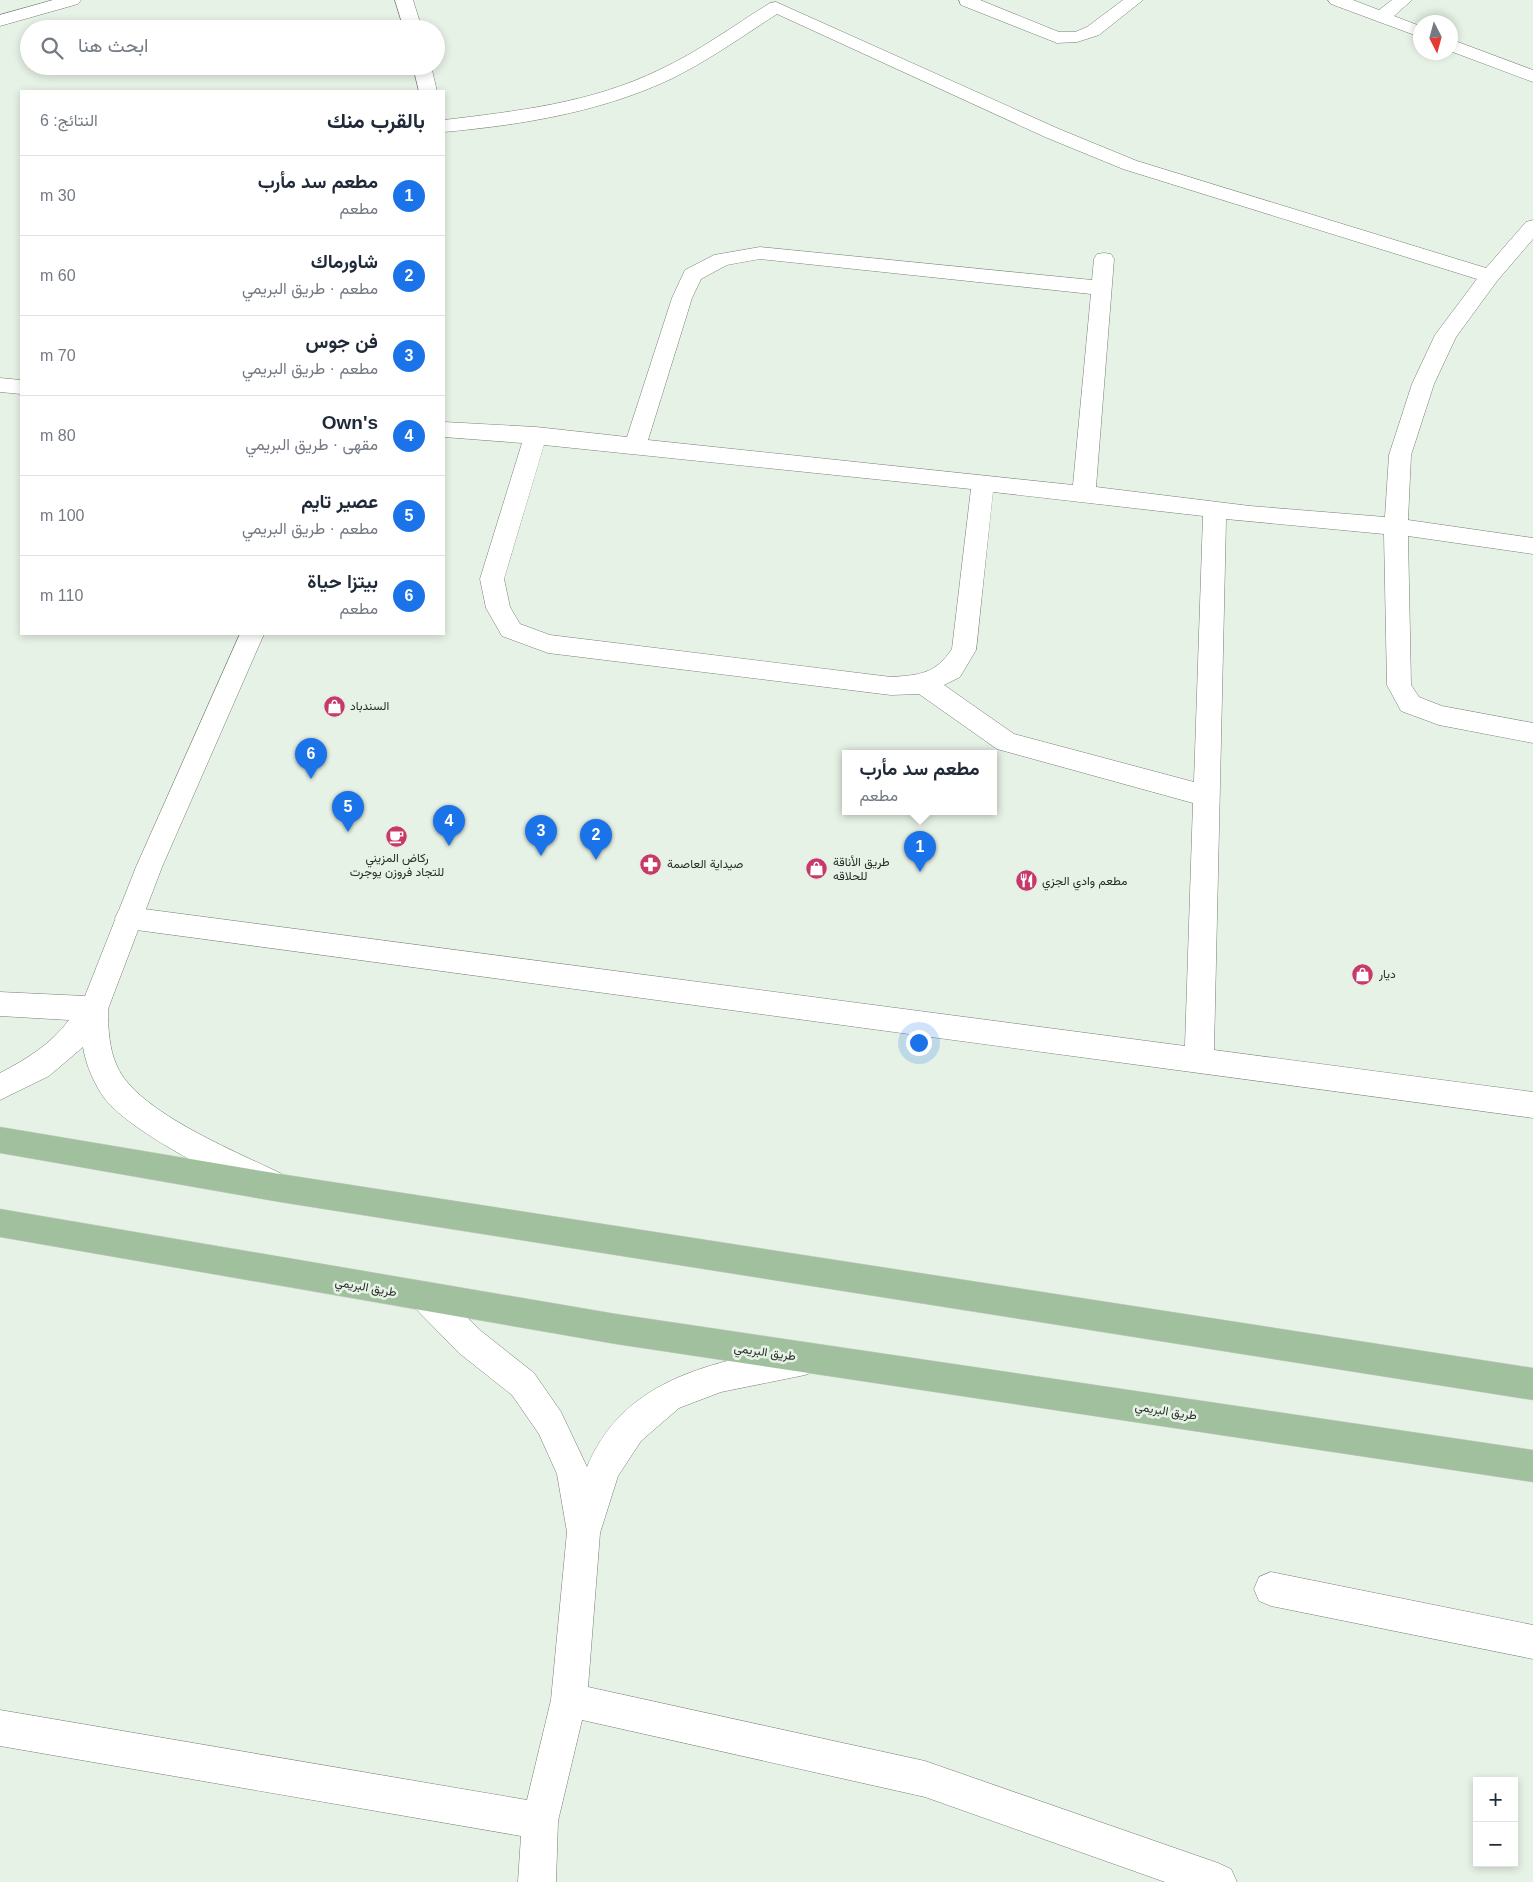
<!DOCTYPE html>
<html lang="ar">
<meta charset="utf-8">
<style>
body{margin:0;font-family:Arial,Vazirmatn,sans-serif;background:#f2f2f3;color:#1f2937;direction:rtl}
.controls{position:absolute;right:15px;bottom:15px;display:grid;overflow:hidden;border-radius:0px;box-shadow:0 2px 8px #0003}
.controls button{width:45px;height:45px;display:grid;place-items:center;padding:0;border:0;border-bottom:1px solid #e0e1e3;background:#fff;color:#1f2937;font:25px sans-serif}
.compass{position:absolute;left:1413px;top:15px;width:45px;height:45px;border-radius:50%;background:#fff;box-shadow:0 2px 8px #0003;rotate:174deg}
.you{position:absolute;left:918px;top:1042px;width:18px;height:18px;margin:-12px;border:4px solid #fff;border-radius:50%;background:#1a73e8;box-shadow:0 0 0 8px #1a73e833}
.badge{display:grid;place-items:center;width:32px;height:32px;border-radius:50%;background:#1a73e8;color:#fff;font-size:16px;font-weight:700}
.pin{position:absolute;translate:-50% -41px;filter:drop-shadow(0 1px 2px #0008)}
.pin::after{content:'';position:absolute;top:26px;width:18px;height:15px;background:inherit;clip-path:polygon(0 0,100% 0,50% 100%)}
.popup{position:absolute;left:842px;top:750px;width:155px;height:65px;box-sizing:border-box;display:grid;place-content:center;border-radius:0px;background:#fff;filter:drop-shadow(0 1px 4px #0005);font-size:16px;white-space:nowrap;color:#747a83}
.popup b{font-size:19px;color:#1f2937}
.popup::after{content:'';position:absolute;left:50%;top:100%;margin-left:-10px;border:10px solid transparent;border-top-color:#fff}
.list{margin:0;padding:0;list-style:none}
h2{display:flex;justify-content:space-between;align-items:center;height:65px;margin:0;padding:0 20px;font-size:21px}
h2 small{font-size:16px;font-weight:400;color:#747a83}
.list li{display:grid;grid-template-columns:32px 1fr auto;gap:15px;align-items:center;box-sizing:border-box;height:80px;padding:0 20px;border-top:1px solid #e0e1e3}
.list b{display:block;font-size:19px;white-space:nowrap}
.list p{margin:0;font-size:16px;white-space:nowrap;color:#747a83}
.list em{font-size:16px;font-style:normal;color:#747a83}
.icon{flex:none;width:28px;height:28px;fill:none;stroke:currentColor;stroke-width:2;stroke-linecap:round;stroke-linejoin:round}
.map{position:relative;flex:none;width:1533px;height:1882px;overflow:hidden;direction:ltr}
.search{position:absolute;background:#fff;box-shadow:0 2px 8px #0003;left:20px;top:20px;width:425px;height:55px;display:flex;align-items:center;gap:12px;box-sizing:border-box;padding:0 18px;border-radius:28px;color:#747a83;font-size:19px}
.panel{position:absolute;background:#fff;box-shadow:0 2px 8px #0003;left:20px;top:90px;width:425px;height:545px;border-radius:0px;direction:rtl}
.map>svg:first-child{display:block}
</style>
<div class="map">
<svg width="1533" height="1882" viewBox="0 0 1533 1882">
<rect width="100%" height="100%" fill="#e7f2e6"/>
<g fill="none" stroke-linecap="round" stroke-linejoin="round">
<defs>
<g id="minor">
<polygon points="959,0 980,0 1059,32 1075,32 1087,27 1123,0 1143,0 1099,35 1077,42 1057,43 961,5"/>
<polygon points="1328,0 1353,0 1379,10 1392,0 1412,0 1394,16 1420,26 1420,37 1331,4"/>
<path d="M 776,2 L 1059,129 L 1137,161 L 1486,268 L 1526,222 L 1533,220 L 1533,239 L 1497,281 L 1456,337 L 1434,384 L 1411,455 L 1408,520 L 1533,538 L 1533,554 L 1408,536 L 1411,685 L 1419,697 L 1442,706 L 1533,723 L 1533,743 L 1439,725 L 1401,711 L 1387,685 L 1384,534 L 1226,519 L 1214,1050 L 1533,1092 L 1533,1118 L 129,929 L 119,926 L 115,918 L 119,910 L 129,907 L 1185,1046 L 1193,803 L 997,749 L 919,694 L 891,695 L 548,653 L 502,636 L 486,608 L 480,579 L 522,443 L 444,437 L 444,422 L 536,427 L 627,437 L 672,298 L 685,270 L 714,255 L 760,247 L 1092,280 L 1094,259 L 1097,254 L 1104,253 L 1111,254 L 1114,259 L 1096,487 L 1250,506 L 1385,517 L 1389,455 L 1412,384 L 1435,335 L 1477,279 L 1123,169 L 1045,137 L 777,14 C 743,36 709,60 673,78 C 602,112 521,125 444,132 L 444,120 C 518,111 591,103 659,70 C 698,52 733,26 770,3 ZM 760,259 L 1091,294 L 1073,485 L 648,440 L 692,298 L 701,279 L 727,265 ZM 544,445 L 971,489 L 952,649 C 935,674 920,675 891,677 L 550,635 L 520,624 L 510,607 L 504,579 ZM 993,492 L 1203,516 L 1194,782 L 1014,734 L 944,685 L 960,677 L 976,650 Z"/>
<polygon points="1450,39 1533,70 1533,82 1450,51"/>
<polygon points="0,378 21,380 21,394 0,392"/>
<path d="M 425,1282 L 436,1287 L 481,1331 L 534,1373 L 561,1412 L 587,1467 C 625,1375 719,1361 805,1345 L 816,1349 L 821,1360 L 816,1371 L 805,1375 L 721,1392 L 679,1408 L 641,1441 L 618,1476 L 600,1533 L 588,1687 L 925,1761 L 1218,1863 L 1231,1869 L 1237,1882 L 1165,1882 L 925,1797 L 582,1720 L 558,1821 L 556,1882 L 518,1882 L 521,1836 L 0,1746 L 0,1710 L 527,1800 L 551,1700 L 567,1532 L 557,1474 L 539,1434 L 512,1395 L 459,1353 L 414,1307 L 409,1297 L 414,1287 Z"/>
<polygon points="1271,1572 1533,1625 1533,1659 1271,1606 1259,1601 1254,1589 1259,1577"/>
</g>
<g id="tertiary">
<polygon points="53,0 81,0 78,4 0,26 0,15"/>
<polygon points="395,0 413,0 422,29 404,29"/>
<polygon points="413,66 431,66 437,91 419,91"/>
<path d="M 240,634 L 264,634 L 162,867 L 108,1009 C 108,1028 109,1049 117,1066 C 137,1112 237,1152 282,1174 L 286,1184 L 282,1194 L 271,1198 C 228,1181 133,1134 105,1099 C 94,1084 86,1065 83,1047 L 49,1076 L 0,1100 L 0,1073 C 27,1059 51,1044 69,1020 L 0,1016 L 0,992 L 85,996 L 136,867 Z"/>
</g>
<g id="primary">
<polygon points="0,1127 280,1174 1533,1368 1533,1400 280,1202 0,1153"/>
<polygon points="0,1209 616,1314 1533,1450 1533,1482 616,1344 0,1237"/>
</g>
</defs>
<use href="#minor" stroke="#767f75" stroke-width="1"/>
<use href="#tertiary" stroke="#767f75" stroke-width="1"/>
<use href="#primary" stroke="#cfd0cf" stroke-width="1"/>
<use href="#minor" fill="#fff" fill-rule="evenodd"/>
<use href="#tertiary" fill="#fff" fill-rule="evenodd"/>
<use href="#primary" fill="#a1c19e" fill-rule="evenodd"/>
</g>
<defs>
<symbol id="shop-disc" viewBox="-11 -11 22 22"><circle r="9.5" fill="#c63968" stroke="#e7f2e6"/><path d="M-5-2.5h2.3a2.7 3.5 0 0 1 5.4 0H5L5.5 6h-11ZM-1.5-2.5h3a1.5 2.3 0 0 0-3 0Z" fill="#fff"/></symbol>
<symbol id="cafe-disc" viewBox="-11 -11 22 22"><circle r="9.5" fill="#c63968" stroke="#e7f2e6"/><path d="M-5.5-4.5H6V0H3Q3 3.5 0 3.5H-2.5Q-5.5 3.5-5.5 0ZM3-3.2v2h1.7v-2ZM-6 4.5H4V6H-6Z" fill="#fff"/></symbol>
<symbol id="pharmacy-disc" viewBox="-11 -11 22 22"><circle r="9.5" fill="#c63968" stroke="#e7f2e6"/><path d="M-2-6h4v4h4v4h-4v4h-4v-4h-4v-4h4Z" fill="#fff"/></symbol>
<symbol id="restaurant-disc" viewBox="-11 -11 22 22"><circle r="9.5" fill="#c63968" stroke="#e7f2e6"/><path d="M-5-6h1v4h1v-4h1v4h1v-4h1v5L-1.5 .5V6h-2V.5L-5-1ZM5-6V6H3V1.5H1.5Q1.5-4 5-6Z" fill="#fff"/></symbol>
</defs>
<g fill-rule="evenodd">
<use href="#shop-disc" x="322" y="694" width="25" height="25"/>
<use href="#cafe-disc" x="384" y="824" width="25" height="25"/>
<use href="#pharmacy-disc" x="638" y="852" width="25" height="25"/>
<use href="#shop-disc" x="804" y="856" width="25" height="25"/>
<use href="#restaurant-disc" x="1014" y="868" width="25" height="25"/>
<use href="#shop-disc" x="1350" y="962" width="25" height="25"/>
</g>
<g text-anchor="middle" stroke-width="5" stroke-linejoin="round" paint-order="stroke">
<g font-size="12" fill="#272b27" stroke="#e7f2e6" text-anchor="start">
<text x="350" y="710">السندباد</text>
<text x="397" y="862" text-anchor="middle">ركاض المزيني<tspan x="397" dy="14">للتجاد فروزن يوجرت</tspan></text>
<text x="833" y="866">طريق الأناقة<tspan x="833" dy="14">للحلاقه</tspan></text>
<text x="667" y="868">صيداية العاصمة</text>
<text x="1042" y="885">مطعم وادي الجزي</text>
<text x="1379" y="978">ديار</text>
</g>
<g font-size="12" fill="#272b27" stroke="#e7f2e6">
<text transform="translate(366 1287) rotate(10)" y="4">طريق البريمي</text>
<text transform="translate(765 1352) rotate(8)" y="4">طريق البريمي</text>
<text transform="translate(1166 1411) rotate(9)" y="4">طريق البريمي</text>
</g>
</g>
</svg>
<div class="controls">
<button>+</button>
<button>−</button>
</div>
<svg class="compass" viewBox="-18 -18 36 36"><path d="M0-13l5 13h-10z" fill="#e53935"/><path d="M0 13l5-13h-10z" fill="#747a83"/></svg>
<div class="you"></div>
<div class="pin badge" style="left:920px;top:872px">1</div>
<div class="popup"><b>مطعم سد مأرب</b>مطعم</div>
<div class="pin badge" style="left:596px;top:860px">2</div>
<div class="pin badge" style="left:541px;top:856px">3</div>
<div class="pin badge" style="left:449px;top:846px">4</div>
<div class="pin badge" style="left:348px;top:832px">5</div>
<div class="pin badge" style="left:311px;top:779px">6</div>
<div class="search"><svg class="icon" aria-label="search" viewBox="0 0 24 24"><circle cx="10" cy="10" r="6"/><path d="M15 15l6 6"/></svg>ابحث هنا</div>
<section class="panel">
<h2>بالقرب منك<small>النتائج: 6</small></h2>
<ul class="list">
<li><span class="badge">1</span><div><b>مطعم سد مأرب</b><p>مطعم</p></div><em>30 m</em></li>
<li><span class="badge">2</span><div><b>شاورماك</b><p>مطعم · طريق البريمي</p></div><em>60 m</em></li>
<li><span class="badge">3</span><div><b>فن جوس</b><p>مطعم · طريق البريمي</p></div><em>70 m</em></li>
<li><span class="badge">4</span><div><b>Own's</b><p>مقهى · طريق البريمي</p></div><em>80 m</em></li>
<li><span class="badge">5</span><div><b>عصير تايم</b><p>مطعم · طريق البريمي</p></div><em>100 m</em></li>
<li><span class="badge">6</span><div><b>بيتزا حياة</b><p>مطعم</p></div><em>110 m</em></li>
</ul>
</section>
</div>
